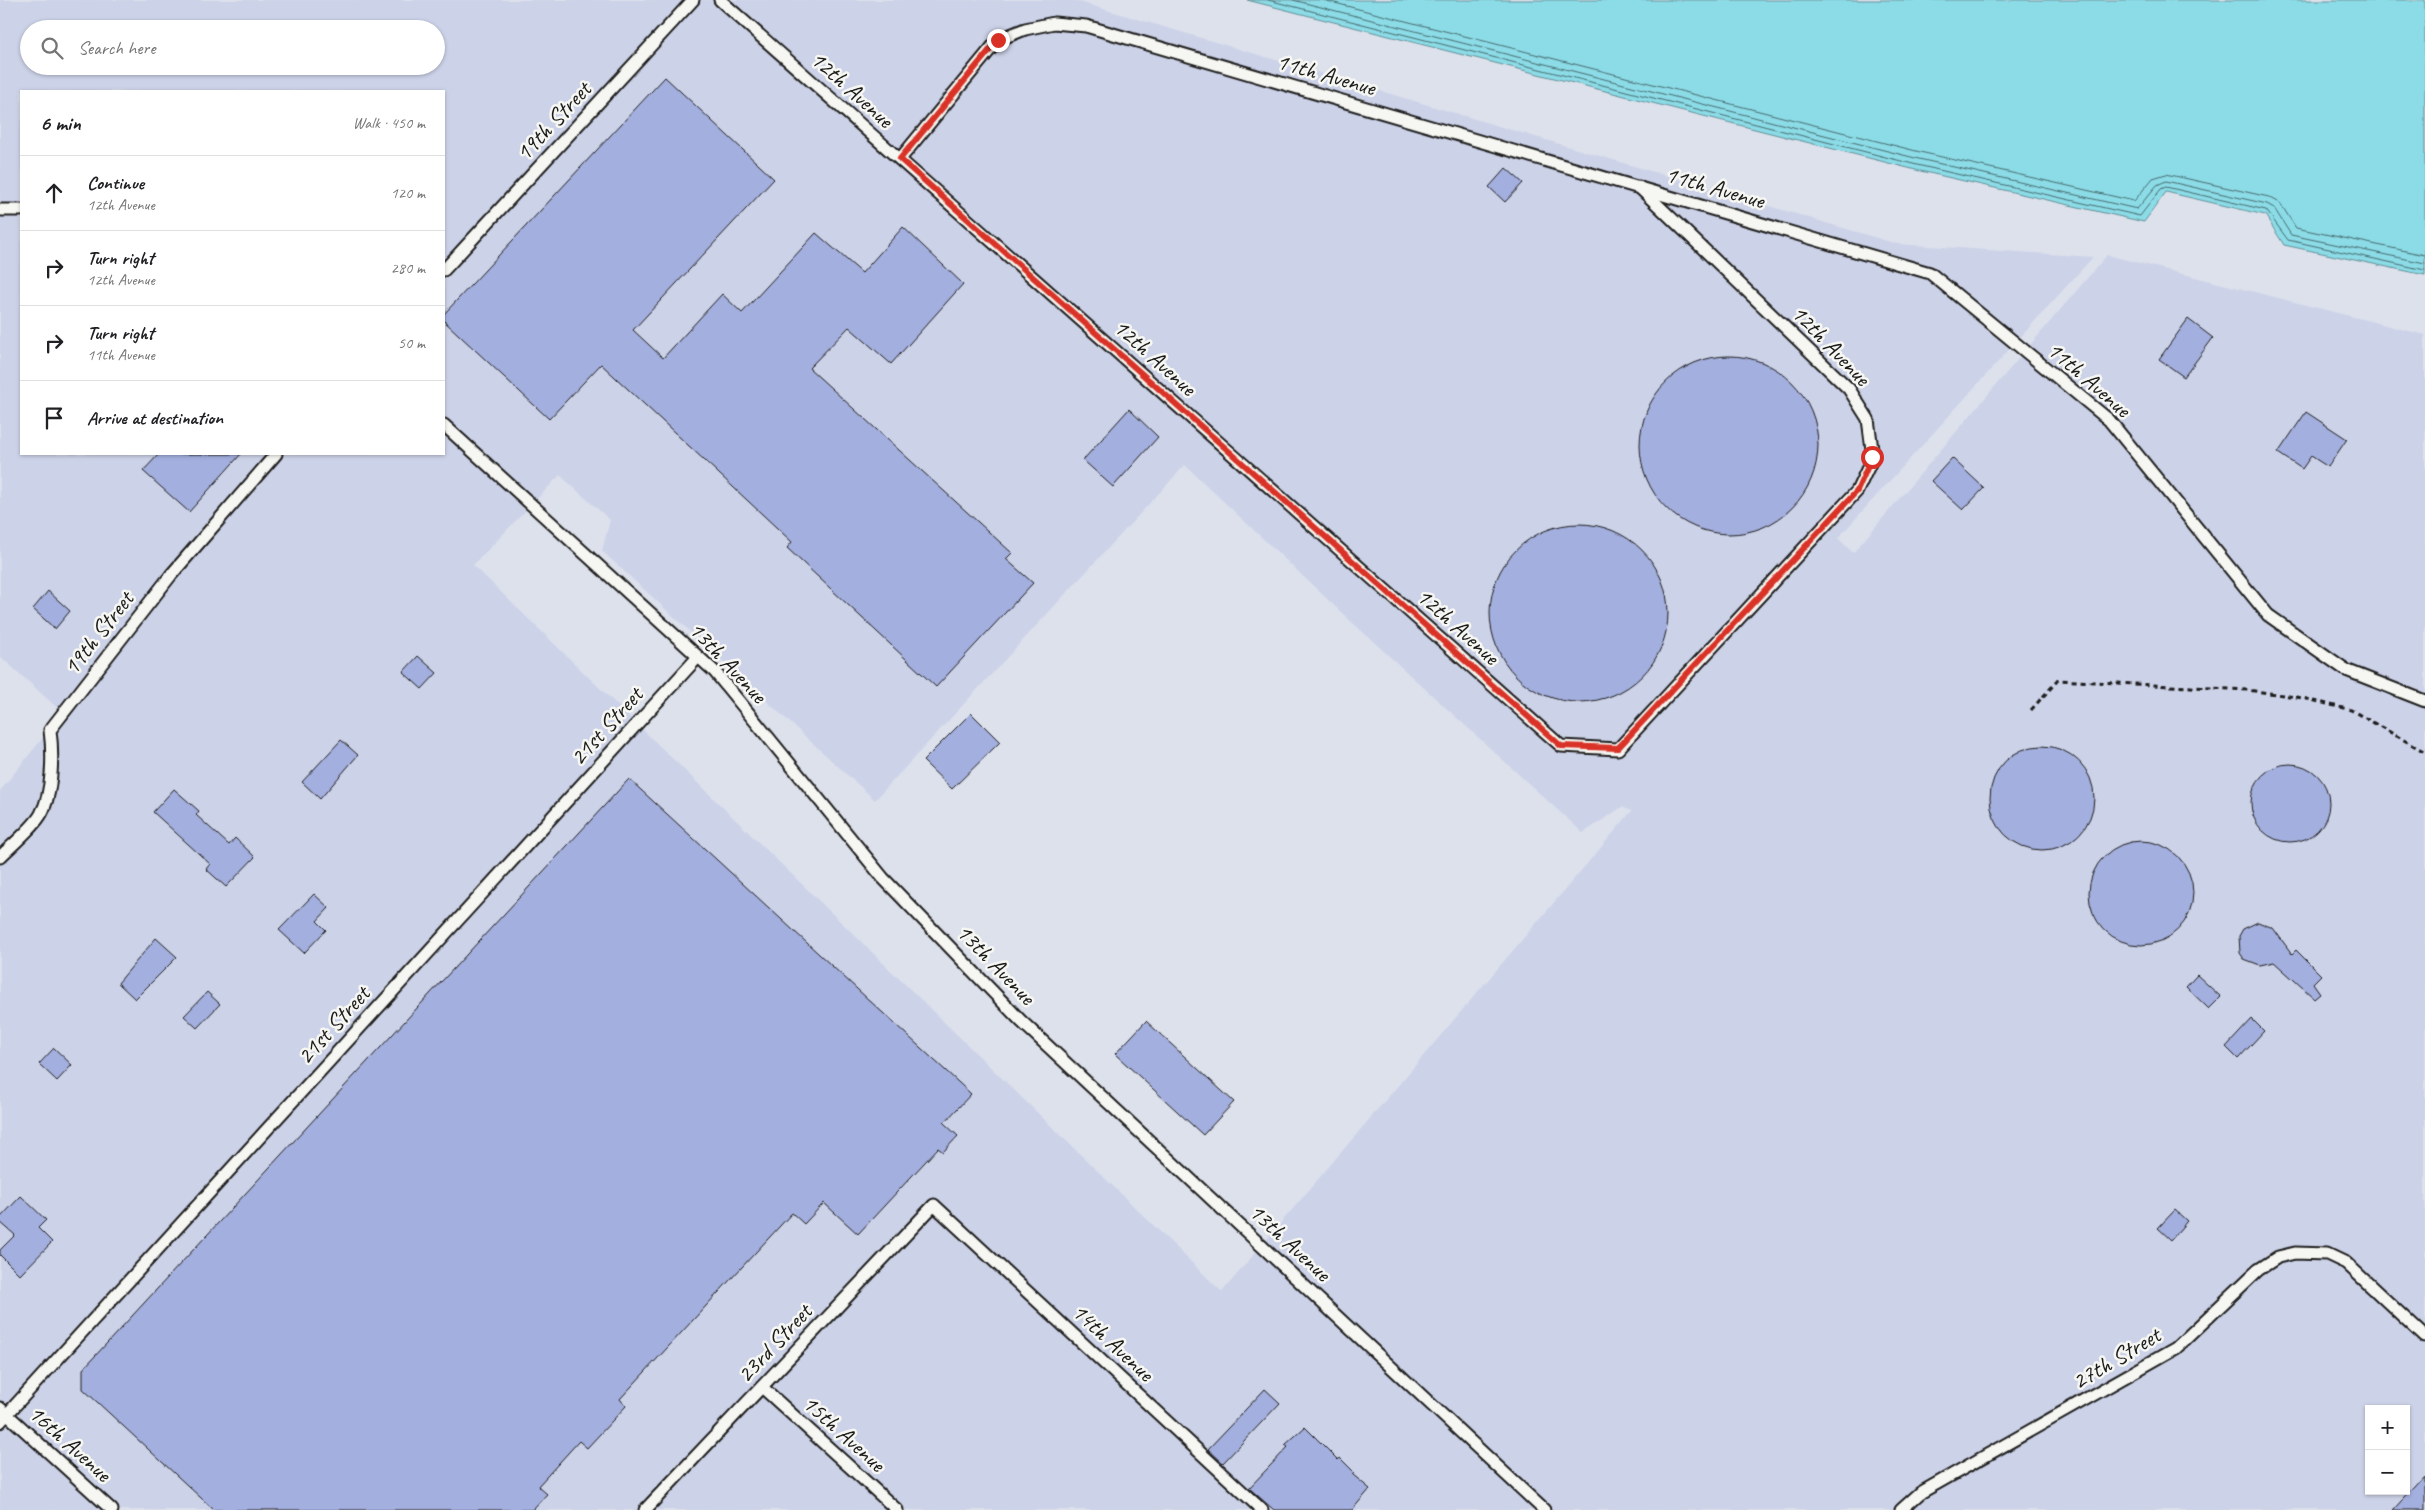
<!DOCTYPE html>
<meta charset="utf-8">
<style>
body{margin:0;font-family:Caveat,sans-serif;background:#f6f6f6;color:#202124}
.controls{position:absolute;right:15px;bottom:15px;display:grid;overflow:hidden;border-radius:0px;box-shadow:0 1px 4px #0004}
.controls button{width:45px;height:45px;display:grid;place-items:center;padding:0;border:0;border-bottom:1px solid #e0e0e0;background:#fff;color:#202124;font:25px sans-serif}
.stop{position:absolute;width:15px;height:15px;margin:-11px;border:4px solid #d93025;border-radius:50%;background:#fff}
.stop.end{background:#d93025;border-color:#fff;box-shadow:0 1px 5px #0008}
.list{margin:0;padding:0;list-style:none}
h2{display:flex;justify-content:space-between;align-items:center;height:65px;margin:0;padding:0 20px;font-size:21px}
h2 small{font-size:16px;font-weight:400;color:#757577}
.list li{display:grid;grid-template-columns:32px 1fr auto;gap:15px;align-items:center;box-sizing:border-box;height:75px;padding:0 20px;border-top:1px solid #e0e0e0}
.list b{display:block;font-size:19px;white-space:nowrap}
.list p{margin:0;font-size:16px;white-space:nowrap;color:#757577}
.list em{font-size:16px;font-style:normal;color:#757577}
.icon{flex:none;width:28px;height:28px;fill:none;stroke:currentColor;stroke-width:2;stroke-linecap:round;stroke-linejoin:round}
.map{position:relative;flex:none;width:2425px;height:1510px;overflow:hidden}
.search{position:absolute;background:#fff;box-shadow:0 1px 4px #0004;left:20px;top:20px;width:425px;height:55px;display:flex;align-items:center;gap:12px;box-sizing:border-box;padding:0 18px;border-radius:28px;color:#757577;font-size:19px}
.panel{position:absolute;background:#fff;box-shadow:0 1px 4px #0004;left:20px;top:90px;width:425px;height:365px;border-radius:0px}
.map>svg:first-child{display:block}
</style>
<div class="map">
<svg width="2425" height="1510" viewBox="0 0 2425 1510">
<rect width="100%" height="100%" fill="#dde1ec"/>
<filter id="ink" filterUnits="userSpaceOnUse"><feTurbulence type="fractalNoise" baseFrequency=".02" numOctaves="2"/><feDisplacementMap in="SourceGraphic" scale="10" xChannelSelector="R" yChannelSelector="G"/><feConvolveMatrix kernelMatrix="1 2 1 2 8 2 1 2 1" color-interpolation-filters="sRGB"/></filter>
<g filter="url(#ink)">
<path fill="#ccd2e8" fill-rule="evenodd" d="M 0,0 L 1073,0 L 1897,244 L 2093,257 L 1838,538 L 1853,553 L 2107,255 L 2425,335 L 2425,1510 L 0,1510 L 0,791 L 63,713 L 0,656 ZM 29,29 L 436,29 L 436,66 L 29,66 ZM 21,91 L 444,91 L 444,454 L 21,454 ZM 1185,465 L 1341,612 L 1583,833 L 1622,807 L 1632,811 L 1222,1292 L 473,565 L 560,475 L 610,520 L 602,551 L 875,800 ZM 2369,1409 L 2406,1409 L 2406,1491 L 2369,1491 Z"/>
<polygon fill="#8bdce7" stroke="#5f8f96" points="1247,0 2425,0 2425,275 2284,245 2265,215 2166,192 2144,222 1916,170"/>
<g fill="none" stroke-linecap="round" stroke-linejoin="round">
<g stroke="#48696d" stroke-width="1">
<polyline points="1268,0 1917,165 2140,216 2161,189 2166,187 2266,210 2288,240 2425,270"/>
<polyline points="1293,0 1919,159 2137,209 2157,185 2166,181 2267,204 2274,208 2291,235 2425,263"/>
<polyline points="1323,0 1920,152 2134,201 2153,178 2166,174 2269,197 2280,203 2296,228 2425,255"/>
</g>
</g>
<g fill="#a3afde" stroke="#1c1c1c">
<polygon points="665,77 774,179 633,330 663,358 722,294 742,313 816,233 862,273 903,227 963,284 891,364 849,327 809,368 1012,553 1006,559 1033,583 936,687 787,548 792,542 601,364 549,419 444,321 444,314"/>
<polygon points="1506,168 1523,183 1505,202 1489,187"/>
<polygon points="2188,319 2213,338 2184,377 2159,359"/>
<circle cx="1729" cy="445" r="89"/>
<polygon points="1129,409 1158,437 1113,487 1083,460"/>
<polygon points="2306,412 2347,439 2328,467 2311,456 2302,469 2278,453"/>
<polygon points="159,454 241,454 189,512 143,471"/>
<polygon points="1952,458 1984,488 1963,510 1931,481"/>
<circle cx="1579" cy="613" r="89"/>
<polygon points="48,591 70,611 55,629 33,609"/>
<polygon points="418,656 437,673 422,689 403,672"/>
<polygon points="971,713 1000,742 952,789 923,761"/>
<polygon points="341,740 358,755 320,799 302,782"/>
<circle cx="2042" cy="798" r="52"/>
<circle cx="2290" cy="803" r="39"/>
<polygon points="629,779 971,1094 944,1123 958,1136 943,1152 938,1148 858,1234 824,1203 804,1224 792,1213 620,1399 626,1406 587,1448 579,1441 538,1486 547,1494 532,1510 214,1510 83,1389 83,1369"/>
<polygon points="174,789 199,811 196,815 229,845 235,838 255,857 226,887 206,869 210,864 153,812"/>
<circle cx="2141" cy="893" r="52"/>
<polygon points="314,894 329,908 317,921 326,930 304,953 279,930"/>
<polygon points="2258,922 2273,928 2292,954 2296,950 2321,975 2313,983 2320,993 2314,998 2274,962 2260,965 2244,959 2240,953 2239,936 2243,929"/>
<polygon points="156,938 177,957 135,999 118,983"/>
<polygon points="2197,975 2221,997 2209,1009 2186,987"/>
<polygon points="207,992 220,1004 197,1028 184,1016"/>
<polygon points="2252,1019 2264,1031 2238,1059 2226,1047"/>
<polygon points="1146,1021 1234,1102 1203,1135 1115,1054"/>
<polygon points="54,1048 72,1065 57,1081 39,1064"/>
<polygon points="21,1196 46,1220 38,1228 52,1242 20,1275 0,1255 0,1250 15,1235 0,1222 0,1218"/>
<polygon points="2175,1210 2187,1221 2171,1240 2158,1228"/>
<polygon points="1265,1389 1280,1403 1223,1463 1208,1449"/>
<polygon points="1305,1427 1338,1460 1340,1458 1354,1472 1352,1474 1370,1489 1352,1510 1274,1510 1249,1488 1288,1447 1285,1445"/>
<polygon points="2425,1475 2425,1510 2393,1510"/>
</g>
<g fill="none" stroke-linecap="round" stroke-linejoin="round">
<defs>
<g id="service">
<polyline points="720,0 1561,746 1618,749 1857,491 1873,457 1868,419 1849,389 1639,187"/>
<polyline points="900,159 998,40 1025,29 1054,23 1086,26 1930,273 2109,420 2268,615 2346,670 2425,701"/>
<polyline points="0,210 21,210"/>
<polyline points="444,270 693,0"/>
<polyline points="444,425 715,672 883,878 1021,1021 1544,1510"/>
<path d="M 0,857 C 11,846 34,827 41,814 C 53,793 53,753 50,730 L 171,575 L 276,454"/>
<polyline points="762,1387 897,1510"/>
<polyline points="0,1408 112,1510"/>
<polyline points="0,1422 698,657"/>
<polyline points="645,1510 934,1205 1262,1510"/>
<polyline points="1901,1510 1920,1493 2176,1348 2258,1270 2278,1257 2295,1253 2327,1254 2346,1263 2425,1337"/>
</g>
</defs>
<use href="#service" stroke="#1c1c1c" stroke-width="15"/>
<polyline stroke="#1c1c1c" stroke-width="3" stroke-dasharray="5 4" stroke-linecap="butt" points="2031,710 2058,680 2248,690 2303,698 2351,710 2425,752"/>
<use href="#service" stroke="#f6f6f2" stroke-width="11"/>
</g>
</g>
<g fill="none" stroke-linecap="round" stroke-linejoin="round" filter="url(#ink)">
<polyline stroke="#d93025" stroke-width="6" points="998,40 900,159 1561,746 1618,748 1857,491 1872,457"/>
</g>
<g text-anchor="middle" stroke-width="5" stroke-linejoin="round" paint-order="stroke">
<g font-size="24" fill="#1c1c1c" stroke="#f6f6f2">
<text transform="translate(1326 74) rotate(16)" y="8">11th Avenue</text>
<text transform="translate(852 89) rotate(42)" y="8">12th Avenue</text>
<text transform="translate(553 121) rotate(-47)" y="8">19th Street</text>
<text transform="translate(1715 187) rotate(16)" y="8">11th Avenue</text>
<text transform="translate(1831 345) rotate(46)" y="8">12th Avenue</text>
<text transform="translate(1155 357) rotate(42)" y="8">12th Avenue</text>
<text transform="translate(2089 379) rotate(41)" y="8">11th Avenue</text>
<text transform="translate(1458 626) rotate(42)" y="8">12th Avenue</text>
<text transform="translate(98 633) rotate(-52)" y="8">19th Street</text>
<text transform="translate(728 662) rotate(47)" y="8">13th Avenue</text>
<text transform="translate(606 726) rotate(-48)" y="8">21st Street</text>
<text transform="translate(996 964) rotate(46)" y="8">13th Avenue</text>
<text transform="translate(333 1025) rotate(-48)" y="8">21st Street</text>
<text transform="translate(1290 1242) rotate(43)" y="8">13th Avenue</text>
<text transform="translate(1113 1342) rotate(43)" y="8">14th Avenue</text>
<text transform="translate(774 1343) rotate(-47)" y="8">23rd Street</text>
<text transform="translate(2116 1358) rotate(-31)" y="8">27th Street</text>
<text transform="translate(844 1433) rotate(42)" y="8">15th Avenue</text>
<text transform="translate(70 1443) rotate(42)" y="8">16th Avenue</text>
</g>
</g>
</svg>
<div class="controls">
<button>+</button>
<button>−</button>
</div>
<div class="stop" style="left:1872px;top:457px"></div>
<div class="stop end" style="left:998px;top:40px"></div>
<div class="search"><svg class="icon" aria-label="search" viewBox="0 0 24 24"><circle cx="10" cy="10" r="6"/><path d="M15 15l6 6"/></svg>Search here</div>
<section class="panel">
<h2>6 min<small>Walk · 450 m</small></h2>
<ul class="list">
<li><svg class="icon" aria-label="ahead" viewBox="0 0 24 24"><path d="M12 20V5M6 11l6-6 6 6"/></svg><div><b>Continue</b><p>12th Avenue</p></div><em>120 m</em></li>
<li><svg class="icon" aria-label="right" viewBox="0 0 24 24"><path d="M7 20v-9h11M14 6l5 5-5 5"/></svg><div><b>Turn right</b><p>12th Avenue</p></div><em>280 m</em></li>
<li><svg class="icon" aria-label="right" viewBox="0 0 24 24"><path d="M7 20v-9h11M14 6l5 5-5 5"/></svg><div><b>Turn right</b><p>11th Avenue</p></div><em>50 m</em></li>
<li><svg class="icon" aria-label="arrive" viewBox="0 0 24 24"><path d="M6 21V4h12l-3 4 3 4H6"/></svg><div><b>Arrive at destination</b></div></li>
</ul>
</section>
</div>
